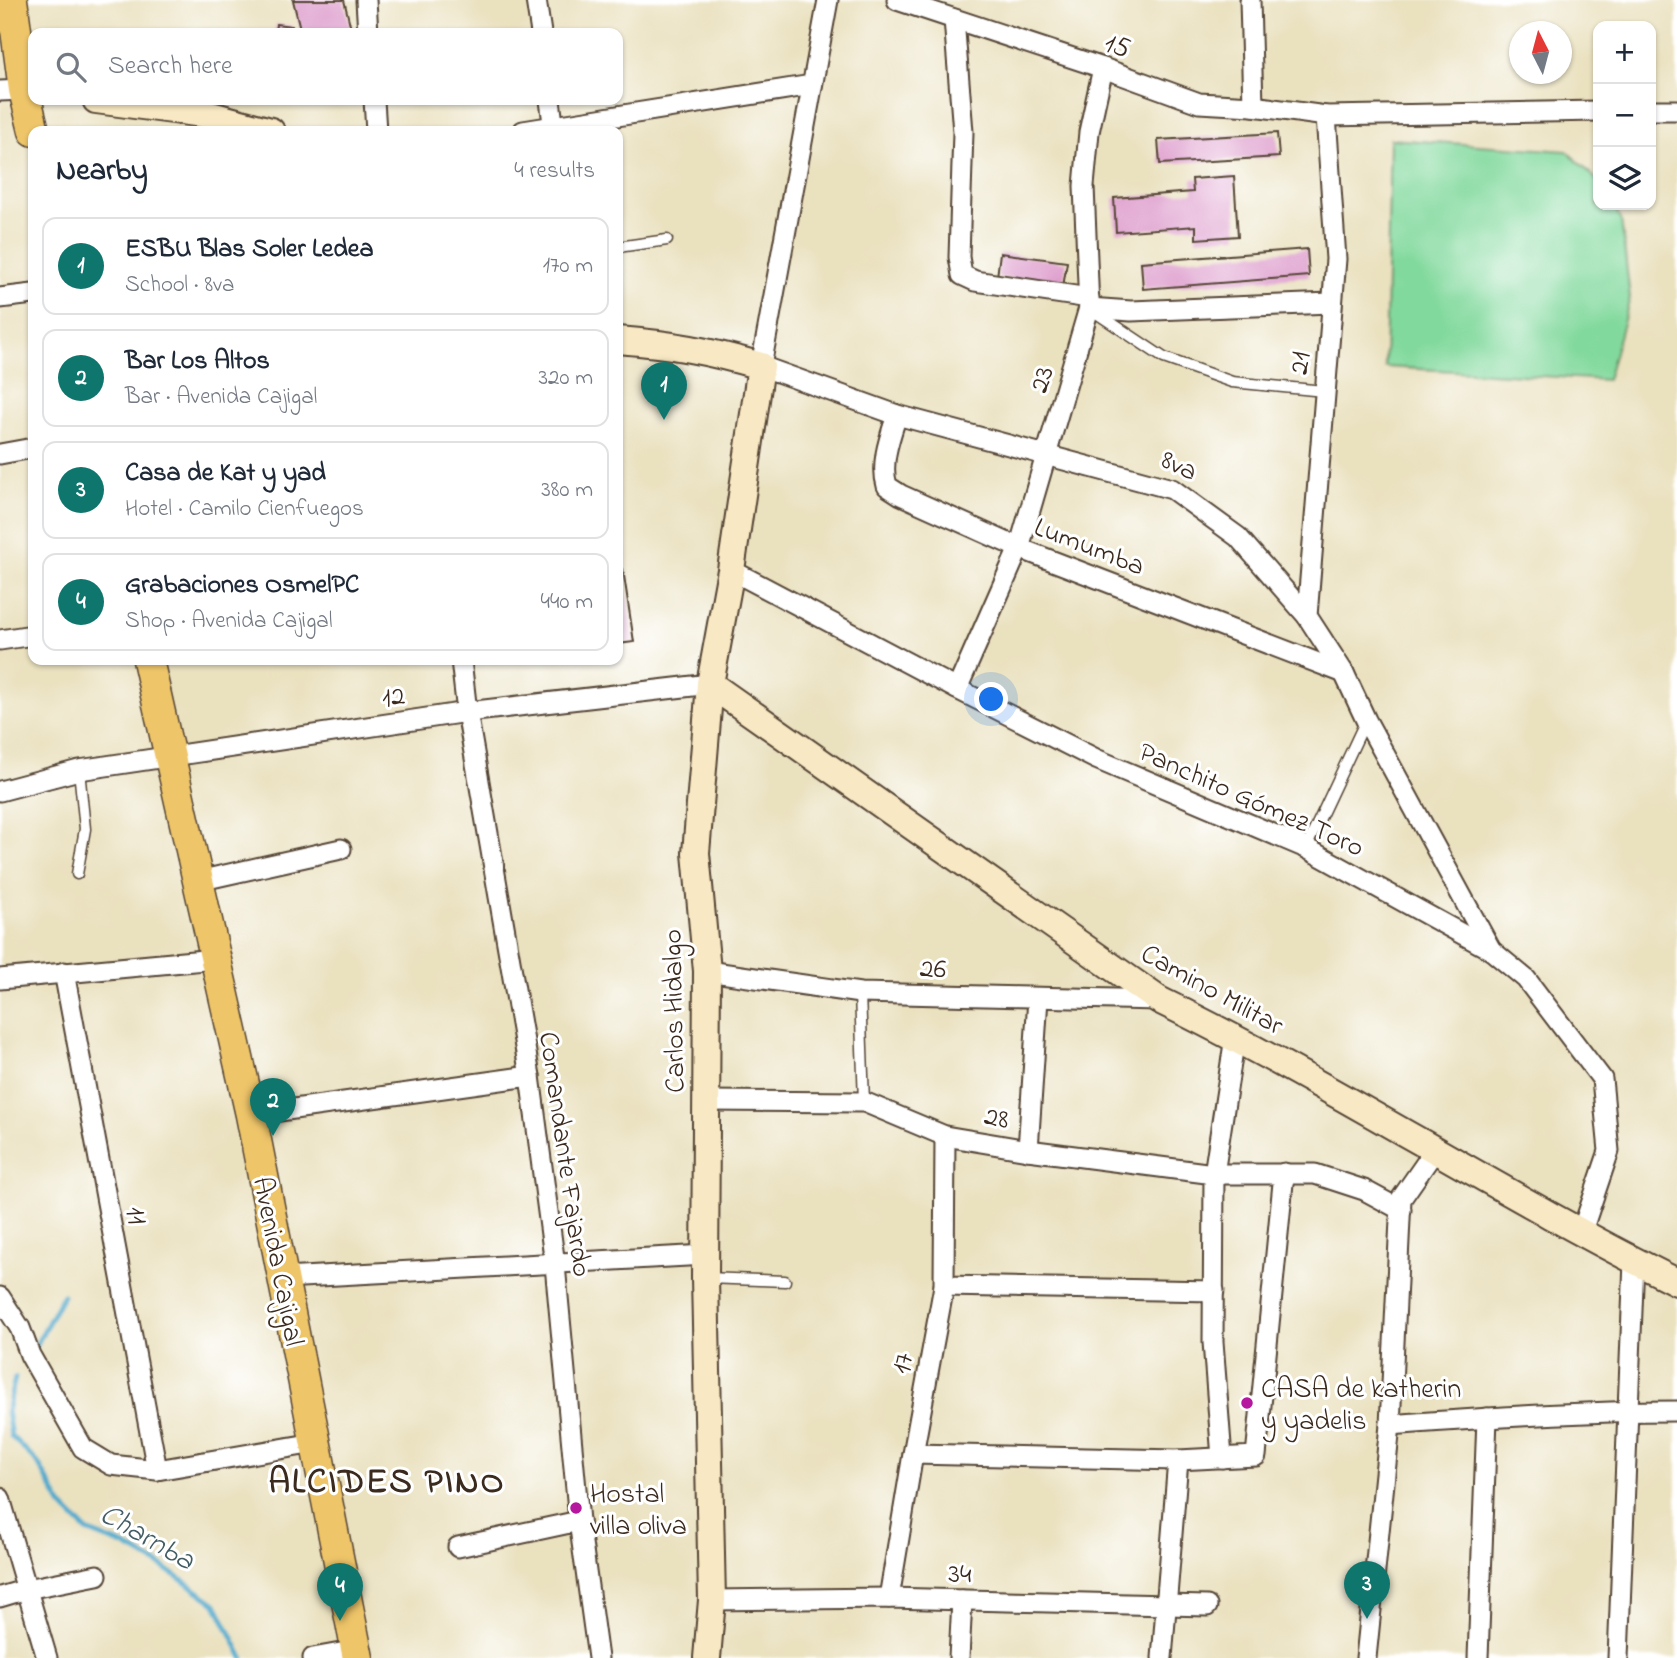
<!DOCTYPE html>
<meta charset="utf-8">
<style>
body{margin:0;font-family:"Indie Flower",sans-serif;background:#f6f6f7;color:#1f2937}
.controls{position:absolute;right:21px;top:21px;display:grid;overflow:hidden;border-radius:14px;box-shadow:0 2px 5px #0004}
.controls button{width:63px;height:63px;display:grid;place-items:center;padding:0;border:0;border-bottom:2px solid #e0e1e3;background:#fff;color:#1f2937;font:35px sans-serif}
.compass{position:absolute;left:1509px;top:21px;width:63px;height:63px;border-radius:50%;background:#fff;box-shadow:0 2px 5px #0004;rotate:354deg}
.you{position:absolute;left:992px;top:700px;width:24px;height:24px;margin:-18px;border:5px solid #fff;border-radius:50%;background:#1a73e8;box-shadow:0 0 0 10px #1a73e833}
.badge{display:grid;place-items:center;width:46px;height:46px;border-radius:50%;background:#0f766e;color:#fff;font-size:23px;font-weight:700}
.pin{position:absolute;translate:-50% -58px;filter:drop-shadow(0 2px 4px #0008)}
.pin::after{content:'';position:absolute;top:37px;width:24px;height:21px;background:inherit;clip-path:polygon(0 0,100% 0,50% 100%)}
.list{margin:0;padding:0;list-style:none}
h2{display:flex;justify-content:space-between;align-items:center;height:91px;margin:0;padding:0 28px;font-size:30px}
h2 small{font-size:23px;font-weight:400;color:#747a83}
.list li{display:grid;grid-template-columns:46px 1fr auto;gap:21px;align-items:center;box-sizing:border-box;height:98px;margin:0 14px 14px;padding:0 14px;border:2px solid #e0e1e3;border-radius:14px}
.list b{display:block;font-size:26px;white-space:nowrap}
.list p{margin:0;font-size:23px;white-space:nowrap;color:#747a83}
.list em{font-size:23px;font-style:normal;color:#747a83}
.icon{flex:none;width:38px;height:38px;fill:none;stroke:currentColor;stroke-width:2;stroke-linecap:round;stroke-linejoin:round}
.map{position:relative;flex:none;width:1677px;height:1658px;overflow:hidden}
.search{position:absolute;background:#fff;box-shadow:0 2px 5px #0004;left:28px;top:28px;width:595px;height:77px;display:flex;align-items:center;gap:18px;box-sizing:border-box;padding:0 24px;border-radius:14px;color:#747a83;font-size:26px}
.panel{position:absolute;background:#fff;box-shadow:0 2px 5px #0004;left:28px;top:126px;width:595px;height:539px;border-radius:14px}
.map>svg:first-child{display:block}
</style>
<div class="map">
<svg width="1677" height="1658" viewBox="0 0 1677 1658">
<rect width="100%" height="100%" fill="#fff"/>
<filter id="ink" filterUnits="userSpaceOnUse"><feTurbulence type="fractalNoise" baseFrequency=".0143" numOctaves="2"/><feDisplacementMap in="SourceGraphic" scale="14" xChannelSelector="R" yChannelSelector="G"/><feConvolveMatrix kernelMatrix="1 2 1 2 8 2 1 2 1" color-interpolation-filters="sRGB"/></filter>
<filter id="wash" filterUnits="userSpaceOnUse"><feTurbulence type="fractalNoise" baseFrequency=".00686" numOctaves="4" result="noise"/><feDisplacementMap in="SourceGraphic" scale="28" xChannelSelector="R" yChannelSelector="G"/><feGaussianBlur stdDeviation="1.57" result="paint"/><feColorMatrix in="noise" values="0 0 0 0 0 0 0 0 0 0 0 0 0 0 0 0 0 1.4 0 .05"/><feComposite in="paint" operator="in"/></filter>
<g filter="url(#wash)">
<rect width="100%" height="100%" fill="#eae1bf"/>
<polygon fill="#82d99d" stroke="#5e825e" stroke-width="2" points="1390,139 1567,151 1598,181 1598,205 1613,205 1621,219 1630,298 1607,380 1385,367"/>
<g fill="none" stroke-linecap="round" stroke-linejoin="round">
<g stroke="#4ea9cc" stroke-width="5">
<polyline points="33,1351 63,1295"/>
<polyline points="15,1378 7,1411 11,1436 38,1463 62,1506 87,1531 125,1546 162,1566 216,1604 243,1658"/>
</g>
</g>
<g id="blocks">
<g fill="#dd9acb">
<polygon points="293,0 344,0 352,33 301,33"/>
<polygon points="276,24 292,26 291,33 275,33"/>
<polygon points="1277,133 1279,157 1160,164 1158,140"/>
<polygon points="1234,176 1238,236 1196,239 1196,226 1116,232 1114,198 1193,192 1192,179"/>
<polygon points="1307,249 1309,276 1143,289 1141,262"/>
<polygon points="1000,253 1067,262 1063,287 997,277"/>
<polygon points="618,569 623,569 634,642 618,644"/>
</g>
</g>
</g>
<g filter="url(#ink)">
<use href="#blocks" fill-opacity="0" stroke="#554536" stroke-width="2"/>
<g fill="none" stroke-linecap="round" stroke-linejoin="round">
<defs>
<g id="lane">
<polyline points="618,247 667,240"/>
<polyline points="1095,312 1164,358 1232,382 1324,391"/>
<polyline points="1306,848 1366,720"/>
<polyline points="77,874 85,829 79,770"/>
<polyline points="860,993 864,1102"/>
<polyline points="706,1278 785,1281"/>
</g>
<g id="street">
<polyline points="366,0 368,33"/>
<polyline points="536,0 541,33"/>
<polyline points="828,0 761,366 897,415 1172,489 1238,537 1307,616 1344,673 1366,720 1491,950"/>
<polyline points="897,0 1103,68 1199,103 1253,106 1326,116 1598,111"/>
<polyline points="1250,0 1253,106"/>
<polyline points="954,19 963,132 959,257 962,275 975,281 1089,298"/>
<polyline points="0,91 24,90"/>
<polyline points="374,100 376,131"/>
<polyline points="550,100 554,131"/>
<polyline points="1651,110 1677,110"/>
<polyline points="523,131 812,85"/>
<polyline points="0,298 33,294"/>
<polyline points="1089,308 1131,311 1331,303"/>
<path d="M 897,415 C 890,437 880,463 887,486 L 901,495 L 1019,548 L 1344,673"/>
<polyline points="0,454 33,448"/>
<polyline points="731,570 957,689 1096,759 1306,848 1491,950 1526,979 1602,1079 1609,1151 1581,1234"/>
<polyline points="1307,616 1336,259 1326,116"/>
<polyline points="0,640 33,635"/>
<polyline points="461,660 467,712 530,1076 555,1265 579,1521 598,1658"/>
<polyline points="957,689 1019,548 1089,308 1084,186 1089,132 1103,68"/>
<polyline points="0,791 79,770 467,712 710,684"/>
<polyline points="198,881 341,849"/>
<polyline points="707,971 860,993 1159,1000"/>
<polyline points="64,972 157,1470"/>
<polyline points="0,979 215,959"/>
<polyline points="706,1101 864,1102 945,1136 1028,1150 1214,1174 1315,1174 1364,1190 1401,1210"/>
<polyline points="251,1115 530,1076"/>
<polyline points="1028,1150 1038,998"/>
<polyline points="283,1278 706,1255"/>
<polyline points="944,1286 1214,1291"/>
<polyline points="0,1297 20,1328 30,1355 83,1448 111,1465 157,1470 315,1443"/>
<path d="M 1390,1425 C 1486,1418 1581,1411 1677,1411"/>
<polyline points="913,1454 1178,1460 1256,1456 1284,1173"/>
<polyline points="1222,1458 1213,1342 1214,1174 1235,1037"/>
<polyline points="0,1498 47,1658"/>
<polyline points="458,1547 579,1521"/>
<polyline points="0,1597 27,1589 97,1575"/>
<polyline points="889,1598 913,1454 944,1286 945,1136"/>
<polyline points="712,1600 889,1598 1207,1606"/>
<polyline points="313,1658 357,1650"/>
<polyline points="959,1658 962,1600"/>
<polyline points="1162,1658 1178,1460"/>
<polyline points="1366,1658 1390,1425 1401,1199 1435,1150"/>
<polyline points="1478,1658 1487,1418"/>
<polyline points="1618,1658 1634,1261"/>
</g>
<g id="secondary">
<polyline points="96,100 211,115 271,131"/>
<path d="M 618,340 C 671,344 709,351 761,366 L 731,570 L 710,684 L 696,853 L 707,971 L 705,1278 L 712,1600 L 707,1658"/>
<path d="M 710,684 L 1159,1000 C 1336,1086 1501,1195 1677,1282"/>
</g>
<g id="primary">
<polyline points="12,0 24,90 34,131"/>
<polyline points="148,660 251,1115 358,1658"/>
</g>
</defs>
<use href="#lane" stroke="#554536" stroke-width="13"/>
<use href="#street" stroke="#554536" stroke-width="23"/>
<use href="#secondary" stroke="#554536" stroke-width="30"/>
<use href="#primary" stroke="#554536" stroke-width="33"/>
<use href="#lane" stroke="#fff" stroke-width="10"/>
<use href="#street" stroke="#fff" stroke-width="19"/>
<use href="#secondary" stroke="#f8e8c3" stroke-width="26"/>
<use href="#primary" stroke="#eec569" stroke-width="30"/>
</g>
</g>
<g fill="#b5179e" stroke="#fff" stroke-width="2.5">
<circle cx="1247" cy="1403" r="7"/>
<circle cx="576" cy="1508" r="7"/>
</g>
<g text-anchor="middle" stroke-width="6" stroke-linejoin="round" paint-order="stroke">
<g font-size="28" fill="#3b2a1e" stroke="#fff">
<text transform="translate(1118 44) rotate(19)" y="10">15</text>
<text transform="translate(1298 363) rotate(-85)" y="10">21</text>
<text transform="translate(1040 379) rotate(-74)" y="10">23</text>
<text transform="translate(1180 464) rotate(25)" y="10">8va</text>
<text transform="translate(1090 545) rotate(21)" y="10">Lumumba</text>
<text transform="translate(393 695) rotate(-9)" y="10">12</text>
<text transform="translate(1252 798) rotate(24)" y="10">Panchito Gómez Toro</text>
<text transform="translate(933 967) rotate(2)" y="10">26</text>
<text transform="translate(1213 988) rotate(29)" y="10">Camino Militar</text>
<text transform="translate(672 1011) rotate(-91)" y="10">Carlos Hidalgo</text>
<text transform="translate(997 1116) rotate(10)" y="10">28</text>
<text transform="translate(567 1154) rotate(82)" y="10">Comandante Fajardo</text>
<text transform="translate(138 1215) rotate(79)" y="10">11</text>
<text transform="translate(280 1261) rotate(79)" y="10">Avenida Cajigal</text>
<text transform="translate(901 1363) rotate(-79)" y="10">17</text>
<text transform="translate(960 1572) rotate(1)" y="10">34</text>
</g>
<g font-size="28" fill="#3b2a1e" stroke="#fff" text-anchor="start">
<text x="1261" y="1397">CASA de katherin<tspan x="1261" dy="32">y yadelis</tspan></text>
<text x="590" y="1502">Hostal<tspan x="590" dy="32">villa oliva</tspan></text>
</g>
<g font-size="30" font-style="italic" fill="#435d64" stroke="#fff">
<text transform="translate(148 1536) rotate(30)" y="10">Charnba</text>
</g>
<g font-size="35" font-weight="bold" letter-spacing="2" fill="#3b2a1e" stroke="#fff">
<text x="387" y="1492">ALCIDES PINO</text>
</g>
</g>
</svg>
<div class="controls">
<button>+</button>
<button>−</button>
<button><svg class="icon" aria-label="layers" viewBox="0 0 24 24"><path d="M12 4l9 5-9 5-9-5zM3 14l9 5 9-5"/></svg></button>
</div>
<svg class="compass" viewBox="-18 -18 36 36"><path d="M0-13l5 13h-10z" fill="#e53935"/><path d="M0 13l5-13h-10z" fill="#747a83"/></svg>
<div class="you"></div>
<div class="pin badge" style="left:664px;top:420px">1</div>
<div class="pin badge" style="left:273px;top:1136px">2</div>
<div class="pin badge" style="left:1367px;top:1619px">3</div>
<div class="pin badge" style="left:340px;top:1621px">4</div>
<div class="search"><svg class="icon" aria-label="search" viewBox="0 0 24 24"><circle cx="10" cy="10" r="6"/><path d="M15 15l6 6"/></svg>Search here</div>
<section class="panel">
<h2>Nearby<small>4 results</small></h2>
<ul class="list">
<li><span class="badge">1</span><div><b>ESBU Blas Soler Ledea</b><p>School · 8va</p></div><em>170 m</em></li>
<li><span class="badge">2</span><div><b>Bar Los Altos</b><p>Bar · Avenida Cajigal</p></div><em>320 m</em></li>
<li><span class="badge">3</span><div><b>Casa de Kat y yad</b><p>Hotel · Camilo Cienfuegos</p></div><em>380 m</em></li>
<li><span class="badge">4</span><div><b>Grabaciones OsmelPC</b><p>Shop · Avenida Cajigal</p></div><em>440 m</em></li>
</ul>
</section>
</div>
